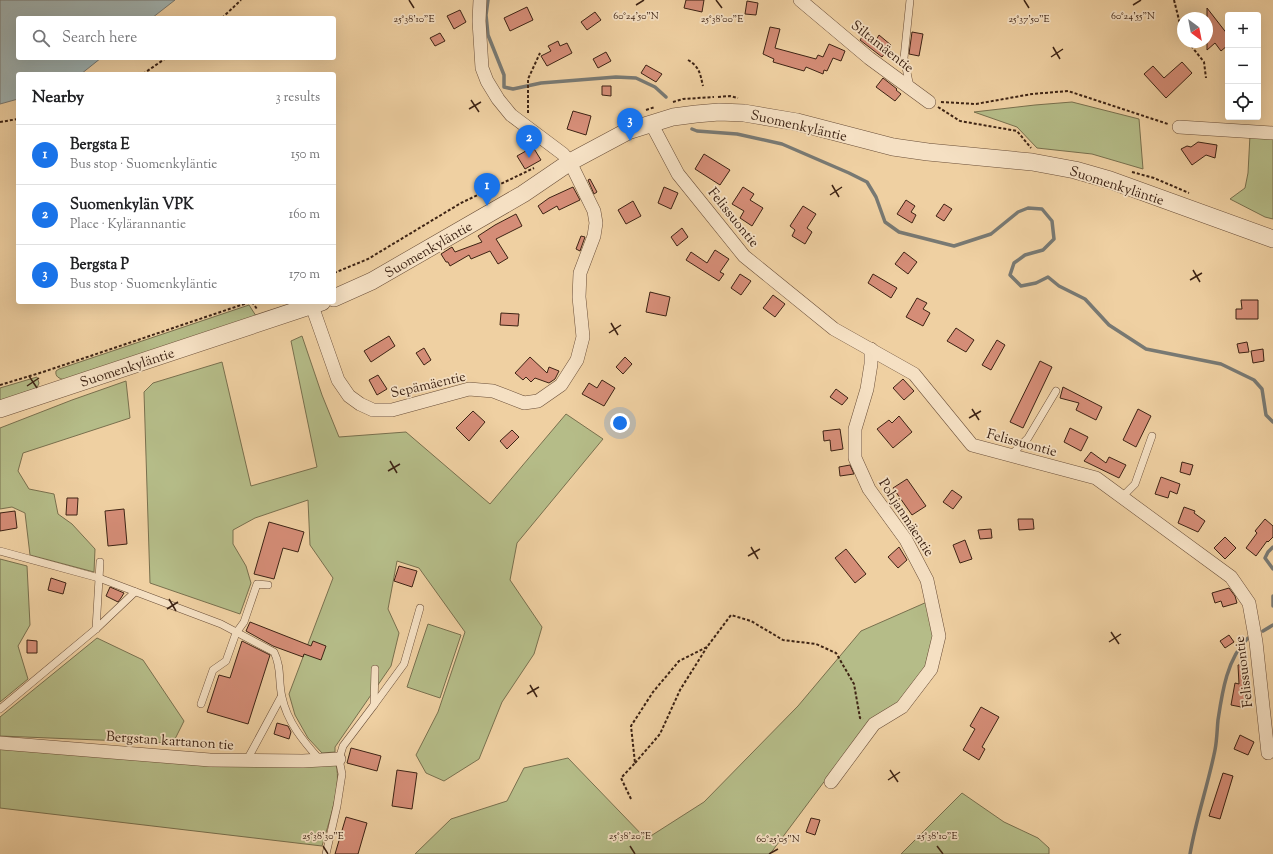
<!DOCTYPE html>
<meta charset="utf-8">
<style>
body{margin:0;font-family:"Sorts Mill Goudy",serif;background:#f2f2f2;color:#202124}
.controls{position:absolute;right:12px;top:12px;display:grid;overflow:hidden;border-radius:4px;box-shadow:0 4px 16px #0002}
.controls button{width:36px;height:36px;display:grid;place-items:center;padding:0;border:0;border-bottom:1px solid #e0e0e0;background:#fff;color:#202124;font:20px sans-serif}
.compass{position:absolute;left:1177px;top:12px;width:36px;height:36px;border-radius:50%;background:#fff;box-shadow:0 4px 16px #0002;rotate:148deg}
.you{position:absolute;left:620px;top:423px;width:14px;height:14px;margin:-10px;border:3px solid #fff;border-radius:50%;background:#1a73e8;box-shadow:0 0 0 6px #1a73e833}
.badge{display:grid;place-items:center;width:26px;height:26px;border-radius:50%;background:#1a73e8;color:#fff;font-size:13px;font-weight:700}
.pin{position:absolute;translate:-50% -33px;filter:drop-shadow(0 1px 2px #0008)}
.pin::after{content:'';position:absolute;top:21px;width:14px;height:12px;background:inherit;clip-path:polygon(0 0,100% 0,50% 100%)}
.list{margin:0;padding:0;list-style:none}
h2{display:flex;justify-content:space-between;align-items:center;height:52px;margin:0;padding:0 16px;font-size:17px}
h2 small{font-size:13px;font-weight:400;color:#757577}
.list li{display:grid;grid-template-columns:26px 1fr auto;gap:12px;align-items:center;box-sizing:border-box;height:60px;padding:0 16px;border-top:1px solid #e0e0e0}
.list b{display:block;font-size:15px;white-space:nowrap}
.list p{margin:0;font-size:13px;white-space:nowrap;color:#757577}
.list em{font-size:13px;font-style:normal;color:#757577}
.icon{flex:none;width:22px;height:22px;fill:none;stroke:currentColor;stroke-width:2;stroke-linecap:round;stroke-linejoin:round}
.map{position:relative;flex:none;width:1273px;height:854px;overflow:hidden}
.search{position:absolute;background:#fff;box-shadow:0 4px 16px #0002;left:16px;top:16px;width:320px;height:44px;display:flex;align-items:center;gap:10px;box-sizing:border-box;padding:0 14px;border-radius:4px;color:#757577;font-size:15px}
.panel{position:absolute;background:#fff;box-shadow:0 4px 16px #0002;left:16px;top:72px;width:320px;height:232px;border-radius:4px}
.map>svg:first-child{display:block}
</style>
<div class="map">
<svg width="1273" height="854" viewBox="0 0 1273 854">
<rect width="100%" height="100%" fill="#efd0a2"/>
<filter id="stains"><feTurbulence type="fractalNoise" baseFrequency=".005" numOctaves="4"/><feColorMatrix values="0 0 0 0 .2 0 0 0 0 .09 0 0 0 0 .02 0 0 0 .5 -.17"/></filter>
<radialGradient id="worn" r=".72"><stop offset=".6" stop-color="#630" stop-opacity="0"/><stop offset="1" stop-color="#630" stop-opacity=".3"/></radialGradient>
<g fill="#b5bc88" stroke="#79704e">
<polygon points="1072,102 1139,119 1143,169 1092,154 1037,148 1017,127 974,112 1035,105"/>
<polygon points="1250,135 1273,136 1273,219 1265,217 1230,199 1245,188 1248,173"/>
<path d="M 249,305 L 258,319 L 64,380 C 59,378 55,377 56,371 L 59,369 Z"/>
<polygon points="302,336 322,395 339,437 406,432 490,504 566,414 603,439 517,543 510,580 542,627 534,654 502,702 479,759 444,781 426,773 416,755 438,712 465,632 419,568 397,561 388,609 399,633 391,666 335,747 335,752 322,753 308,738 295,715 289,694 333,578 310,545 308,500 255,518 233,530 233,544 246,566 251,583 240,614 150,583 144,392 153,383 222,362 251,486 317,467 291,341"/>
<polygon points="37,377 39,383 37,388 0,401 0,388"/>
<polygon points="126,381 130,418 23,453 18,471 29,489 54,494 58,514 72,524 95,549 94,572 30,555 25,513 12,507 0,509 0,428 72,400"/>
<polygon points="0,559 27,566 30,625 18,646 28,679 0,702"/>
<polygon points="927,602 933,636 925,667 900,703 871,719 770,854 415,854 451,819 507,801 524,768 568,758 646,839 704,802 798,706 861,631"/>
<polygon points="428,624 461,635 440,698 407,687"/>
<polygon points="97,638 143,660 184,721 173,743 0,736 0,717"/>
<path d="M 0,749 L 336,765 C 342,785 328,825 322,846 L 0,808 Z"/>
<polygon points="962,793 1004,822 1038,838 1049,848 1049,854 901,854"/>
</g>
<polygon fill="#a0b3b2" stroke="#787973" points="0,0 175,0 152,18 18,18 18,58 101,58 81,74 18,74 18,99 0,104"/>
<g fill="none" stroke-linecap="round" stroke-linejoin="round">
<g stroke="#787973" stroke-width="3.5">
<polyline points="488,0 486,15 488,35 504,75 504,87 513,89 541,83 616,77 636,78 655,87 666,97"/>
<polyline points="692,129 697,131 737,134 782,144 849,173 867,182 876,197 885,222 899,232 954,246 991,234 1018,212 1028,208 1042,209 1052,221 1054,239 1043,250 1025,255 1014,263 1010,275 1021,286 1036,283 1048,277 1059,286 1085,299 1109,325 1146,349 1221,364 1254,380 1262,389 1266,415 1273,422"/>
<polyline points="1273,547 1268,552 1265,558 1273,569"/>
<polyline points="1273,596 1273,606"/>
<polyline points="1263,631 1273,625"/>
<path d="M 1190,854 C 1196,819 1208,785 1215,750 C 1217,740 1217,730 1218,720 C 1222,693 1227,658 1248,638"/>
</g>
</g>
<g fill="#d58d77" stroke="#3d2314">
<polygon points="686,0 704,0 702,12 684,8"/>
<polygon points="747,1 758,3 756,15 745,14"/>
<polygon points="527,7 533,20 510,31 504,18"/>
<polygon points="1207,8 1228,35 1228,45 1221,51 1215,43 1207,50"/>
<polygon points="460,10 466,22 454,29 447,16"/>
<polygon points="595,12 601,20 587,30 581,22"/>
<polygon points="770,27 780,29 775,48 816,59 818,55 823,57 829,44 845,51 841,61 833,58 827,71 824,70 823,74 806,67 804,71 773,62 774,59 763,54"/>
<polygon points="912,32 923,34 919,56 909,54"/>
<polygon points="440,33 445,41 435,46 430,38"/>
<polygon points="864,34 875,42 879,35 891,45 882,57 860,40"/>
<polygon points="558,41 560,46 567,43 572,53 547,66 541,56 551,51 548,46"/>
<polygon points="606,52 611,61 598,68 593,59"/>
<polygon points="1182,62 1192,73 1166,98 1144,74 1153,66 1164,78"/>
<polygon points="646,65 662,74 656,82 641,73"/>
<polygon points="883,78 897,89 896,90 901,94 895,101 876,87"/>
<polygon points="602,86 611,86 611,96 602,95"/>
<polygon points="573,111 591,116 586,135 567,129"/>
<polygon points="1198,142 1217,145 1215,158 1206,155 1192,165 1181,149 1187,146 1191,147"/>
<polygon points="533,147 541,160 525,169 517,156"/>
<polygon points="704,154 730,170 720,185 695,169"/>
<polygon points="590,179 597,192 594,194 588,180"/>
<polygon points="573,187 580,200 559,210 557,206 543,214 538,206 549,198"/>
<polygon points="664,187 678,193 671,209 658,203"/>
<polygon points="743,187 754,194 750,200 763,208 752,226 740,218 744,211 732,204"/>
<polygon points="906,200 915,206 911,212 916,215 912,223 897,214"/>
<polygon points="633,201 641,216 626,224 618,210"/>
<polygon points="944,204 952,209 944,221 936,216"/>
<polygon points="803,206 816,214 807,228 812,232 805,244 792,236 795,230 790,226"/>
<polygon points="516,214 522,226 496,239 508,258 498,264 490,251 471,259 469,255 450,266 448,262 446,262 441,254 452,247 455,252 482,242 478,236 495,225"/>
<polygon points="682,228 688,237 677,246 671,237"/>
<polygon points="581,236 585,237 580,251 576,249"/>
<polygon points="715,250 729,259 720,272 724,274 719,281 686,260 691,252 707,263"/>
<polygon points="904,252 917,262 908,274 895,264"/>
<polygon points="740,274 751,281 741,295 731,288"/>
<polygon points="873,274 897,288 891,298 868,283"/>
<polygon points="650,292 670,297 666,316 646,312"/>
<polygon points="773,295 785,304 775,317 763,308"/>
<polygon points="917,298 927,303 923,309 930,313 923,326 906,317"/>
<polygon points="1241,300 1258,300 1258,319 1236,319 1236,309 1242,309"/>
<polygon points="501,313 519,314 518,326 500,325"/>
<polygon points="956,328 974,340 966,352 947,341"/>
<polygon points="389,336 395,346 371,362 364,351"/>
<polygon points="997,340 1005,345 991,370 982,365"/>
<polygon points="1247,342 1249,352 1239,353 1237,344"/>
<polygon points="424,348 431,360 424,365 416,353"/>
<polygon points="1263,349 1264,361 1253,363 1251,351"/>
<polygon points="530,357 547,373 549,367 559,371 555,379 549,383 535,378 531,382 526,377 523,380 515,373"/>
<polygon points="625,357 632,364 623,374 616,367"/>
<polygon points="1040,361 1052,367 1023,428 1010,422"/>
<polygon points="378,375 387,389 377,395 369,380"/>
<polygon points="903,379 914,391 904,400 893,388"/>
<polygon points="602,380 615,388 604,406 582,394 589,383 597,388"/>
<polygon points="1063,387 1102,407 1096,420 1076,410 1079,403 1060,398"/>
<polygon points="836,389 848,398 842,405 830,397"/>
<polygon points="1138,409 1151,416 1136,447 1123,440"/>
<polygon points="473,411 485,422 469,441 456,428"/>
<polygon points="899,416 912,432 893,448 877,429 889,420 892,423"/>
<polygon points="1070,428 1088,437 1081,451 1064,442"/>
<polygon points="840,429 843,449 831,451 830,440 824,441 823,431"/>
<polygon points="512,430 519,437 507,449 500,441"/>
<polygon points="1091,452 1106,463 1109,457 1126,465 1119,478 1084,461"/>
<polygon points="1182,462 1193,465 1190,475 1180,472"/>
<polygon points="850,465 854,474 840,476 839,467"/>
<polygon points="1161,477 1180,484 1177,494 1170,491 1168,498 1155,494"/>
<polygon points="907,479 926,506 912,515 893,488"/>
<polygon points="952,490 962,497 953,509 943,502"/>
<polygon points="67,498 78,498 77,515 66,515"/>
<polygon points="1184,507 1195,511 1194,513 1205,521 1198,532 1178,523"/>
<polygon points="124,509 127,544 108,546 105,511"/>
<polygon points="15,511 17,528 0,531 0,513"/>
<polygon points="1018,519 1033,519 1034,529 1019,530"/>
<polygon points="1265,519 1273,526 1273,537 1268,542 1267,541 1256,556 1246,548 1257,533 1255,531"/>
<polygon points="269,522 304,532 298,552 283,548 274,579 254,574"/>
<polygon points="991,529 992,538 980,539 978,530"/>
<polygon points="1225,537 1236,548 1225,559 1214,548"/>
<polygon points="965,540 972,559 960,563 953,545"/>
<polygon points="899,547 907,560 898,568 888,557"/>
<polygon points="846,549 866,574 855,583 835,558"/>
<polygon points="399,566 417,571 412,587 394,581"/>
<polygon points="51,578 66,583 63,594 48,590"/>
<polygon points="110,587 124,593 121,598 118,602 106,596"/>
<polygon points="1229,588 1235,596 1237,603 1223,607 1221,601 1215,603 1212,593"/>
<polygon points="250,622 311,646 313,641 326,646 321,660 304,654 303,657 273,646 246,631"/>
<polygon points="1229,635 1234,642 1225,648 1220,641"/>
<polygon points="27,640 37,641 37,653 27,653"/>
<polygon points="242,641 270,655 248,724 207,712 219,675 230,678"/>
<polygon points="1247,664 1249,682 1244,708 1241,708 1241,707 1231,705 1235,683 1239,684 1238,665"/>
<polygon points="981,707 999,717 982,747 985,749 979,760 963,750 975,729 970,726"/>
<polygon points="277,723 288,726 291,732 289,739 274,734"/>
<polygon points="1240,735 1254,742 1248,755 1234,749"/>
<polygon points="351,748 381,756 377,771 347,763"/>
<polygon points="397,770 417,773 412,809 392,806"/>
<polygon points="1223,773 1233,776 1220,819 1209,816"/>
<polygon points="346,817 367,823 358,854 335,854"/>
<polygon points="811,818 820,820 815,835 806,832"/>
</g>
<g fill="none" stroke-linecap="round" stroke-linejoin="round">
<defs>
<g id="service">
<polyline points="910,87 904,58 910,0"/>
<polyline points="1011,455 1028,438 1056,391"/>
<polyline points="1122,497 1135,484 1152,436"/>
<path d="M 0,551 L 99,578 L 221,624 L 274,652 C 282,668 278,681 282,697 C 287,722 304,742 320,760"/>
<polyline points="96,629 100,562"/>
<polyline points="201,704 213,670 226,661 236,633 244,622 257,584 268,585"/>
<polyline points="374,705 404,664 420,608"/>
<polyline points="0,709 96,629 135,592"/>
<polyline points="247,760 281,697"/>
<polyline points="326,854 337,806 342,774 339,759 343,746 374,705 375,669"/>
</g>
<g id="minor">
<polyline points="800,0 869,58 929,102"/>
<polyline points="651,123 678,174 744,256 834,329 914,374 972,445 1096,478 1231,577 1249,603 1256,642 1268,753"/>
<polyline points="1179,127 1273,133"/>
<polyline points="312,306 338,380 349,396 360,404 373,410 392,410 469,389 493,391 524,403 538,401 561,385 577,360 583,337 579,297 580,273 594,236 596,223 594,211 570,162 563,154 511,115 498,99 487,81 482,68 479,21 480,0"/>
<polyline points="0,743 210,760 303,761 339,759"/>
<polyline points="831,782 874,724 902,707 931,669 939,636 927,580 906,540 869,489 855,458 855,429 867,389 871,364 871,349"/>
</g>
<g id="tertiary">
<polyline points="334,298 372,281 523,194 570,162 628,131 673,117 696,114 719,112 744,113 797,122 893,147 928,152 1032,162 1075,170 1110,180 1273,239"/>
<polyline points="0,409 322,302"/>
</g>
</defs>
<use href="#service" stroke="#6a4e38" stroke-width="8"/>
<use href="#minor" stroke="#6a4e38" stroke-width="14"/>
<use href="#tertiary" stroke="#6a4e38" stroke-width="18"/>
<g stroke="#3d2314" stroke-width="2" stroke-dasharray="3 2" stroke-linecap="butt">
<polyline points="1174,0 1183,36"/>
<polyline points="222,18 241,0"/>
<polyline points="1188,42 1204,62 1206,78"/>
<path d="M 688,60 C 700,67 700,74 703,86"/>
<polyline points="143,74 166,58"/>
<polyline points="718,97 730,96 738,98"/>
<polyline points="673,102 683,99 714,97"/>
<polyline points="941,102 976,104 1032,94 1068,91 1168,124"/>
<polyline points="938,107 960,121 1017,131 1031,148"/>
<polyline points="646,110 655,107"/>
<polyline points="528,113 528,79 540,53"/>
<polyline points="0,122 18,119"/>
<polyline points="1132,172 1154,178 1189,193"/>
<polyline points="334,273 368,259 461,203 534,168"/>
<polyline points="252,302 257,309"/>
<polyline points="0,385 43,372 250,302"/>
<polyline points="635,763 660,734 680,690 707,647"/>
<polyline points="631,799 621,778 635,763 631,726 653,692 679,661 707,647 731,615 751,621 783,640 816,644 836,653 854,684 860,718 863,719"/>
</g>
<use href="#service" stroke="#f5e0c3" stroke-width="7"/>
<use href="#minor" stroke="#f5e0c3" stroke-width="13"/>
<use href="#tertiary" stroke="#f5e0c3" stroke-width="17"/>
</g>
<path fill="none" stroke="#3d2314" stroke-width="1.5" d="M 409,0 L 414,8M 716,0 L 722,8M 1024,0 L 1029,8M 636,5 L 644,0M 1133,5 L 1141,0M 1053,47 L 1060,59M 1051,57 L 1063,49M 471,100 L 479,112M 469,109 L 481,102M 832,185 L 839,197M 830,195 L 842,187M 1193,270 L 1200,282M 1190,280 L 1202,273M 611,323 L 618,335M 609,333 L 621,325M 29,376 L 37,388M 27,386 L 39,378M 972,409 L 979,420M 969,418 L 981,411M 390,461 L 397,473M 388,471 L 400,464M 751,547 L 758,559M 748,556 L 760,549M 169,599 L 176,611M 167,609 L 178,602M 1111,632 L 1119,644M 1109,642 L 1121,634M 530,685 L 537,697M 527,694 L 539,687M 890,770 L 898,782M 888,780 L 900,772M 323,846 L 328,854M 630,846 L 635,854M 937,846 L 943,854M 769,854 L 778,849"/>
<g text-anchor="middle" stroke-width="3.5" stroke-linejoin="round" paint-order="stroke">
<g font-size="14" fill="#3d2314" stroke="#f5e0c3">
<text transform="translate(883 46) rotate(38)" y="5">Siltamäentie</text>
<text transform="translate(799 125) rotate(13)" y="5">Suomenkyläntie</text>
<text transform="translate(1117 185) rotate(18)" y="5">Suomenkyläntie</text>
<text transform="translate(734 217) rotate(51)" y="5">Felissuontie</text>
<text transform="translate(428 249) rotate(-30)" y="5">Suomenkyläntie</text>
<text transform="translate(127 367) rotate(-18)" y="5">Suomenkyläntie</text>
<text transform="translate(428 384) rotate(-13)" y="5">Sepämäentie</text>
<text transform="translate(1022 442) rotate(15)" y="5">Felissuontie</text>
<text transform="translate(907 517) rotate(57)" y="5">Pohjanmäentie</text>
<text transform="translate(1243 672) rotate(-97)" y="5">Felissuontie</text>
<text transform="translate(170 740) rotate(4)" y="5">Bergstan kartanon tie</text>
</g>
</g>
<g font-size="10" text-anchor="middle" fill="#3d2314" stroke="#f5e0c3" stroke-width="3.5" stroke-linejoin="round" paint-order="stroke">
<text x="636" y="19">60°24'50"N</text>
<text x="1133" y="19">60°24'55"N</text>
<text x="414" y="22">25°38'10"E</text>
<text x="722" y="22">25°38'00"E</text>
<text x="1029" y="22">25°37'50"E</text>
<text x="323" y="839">25°38'30"E</text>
<text x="630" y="839">25°38'20"E</text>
<text x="937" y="839">25°38'10"E</text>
<text x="778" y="842">60°25'05"N</text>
</g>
<rect width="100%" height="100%" filter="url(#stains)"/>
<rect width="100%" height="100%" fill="url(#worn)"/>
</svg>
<div class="controls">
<button>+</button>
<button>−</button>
<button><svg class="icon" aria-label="locate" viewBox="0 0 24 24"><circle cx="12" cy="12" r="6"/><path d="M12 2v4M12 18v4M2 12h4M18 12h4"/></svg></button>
</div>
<svg class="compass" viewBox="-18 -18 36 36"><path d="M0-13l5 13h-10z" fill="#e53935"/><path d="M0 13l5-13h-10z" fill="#757577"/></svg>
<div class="you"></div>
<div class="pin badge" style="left:487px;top:206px">1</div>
<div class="pin badge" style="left:529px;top:158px">2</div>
<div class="pin badge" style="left:630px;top:141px">3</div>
<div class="search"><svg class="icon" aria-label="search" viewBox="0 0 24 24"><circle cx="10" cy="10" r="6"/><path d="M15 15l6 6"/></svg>Search here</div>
<section class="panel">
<h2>Nearby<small>3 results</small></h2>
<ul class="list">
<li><span class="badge">1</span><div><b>Bergsta E</b><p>Bus stop · Suomenkyläntie</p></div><em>150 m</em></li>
<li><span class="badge">2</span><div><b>Suomenkylän VPK</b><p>Place · Kylärannantie</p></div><em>160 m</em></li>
<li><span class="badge">3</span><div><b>Bergsta P</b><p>Bus stop · Suomenkyläntie</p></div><em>170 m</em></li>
</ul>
</section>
</div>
